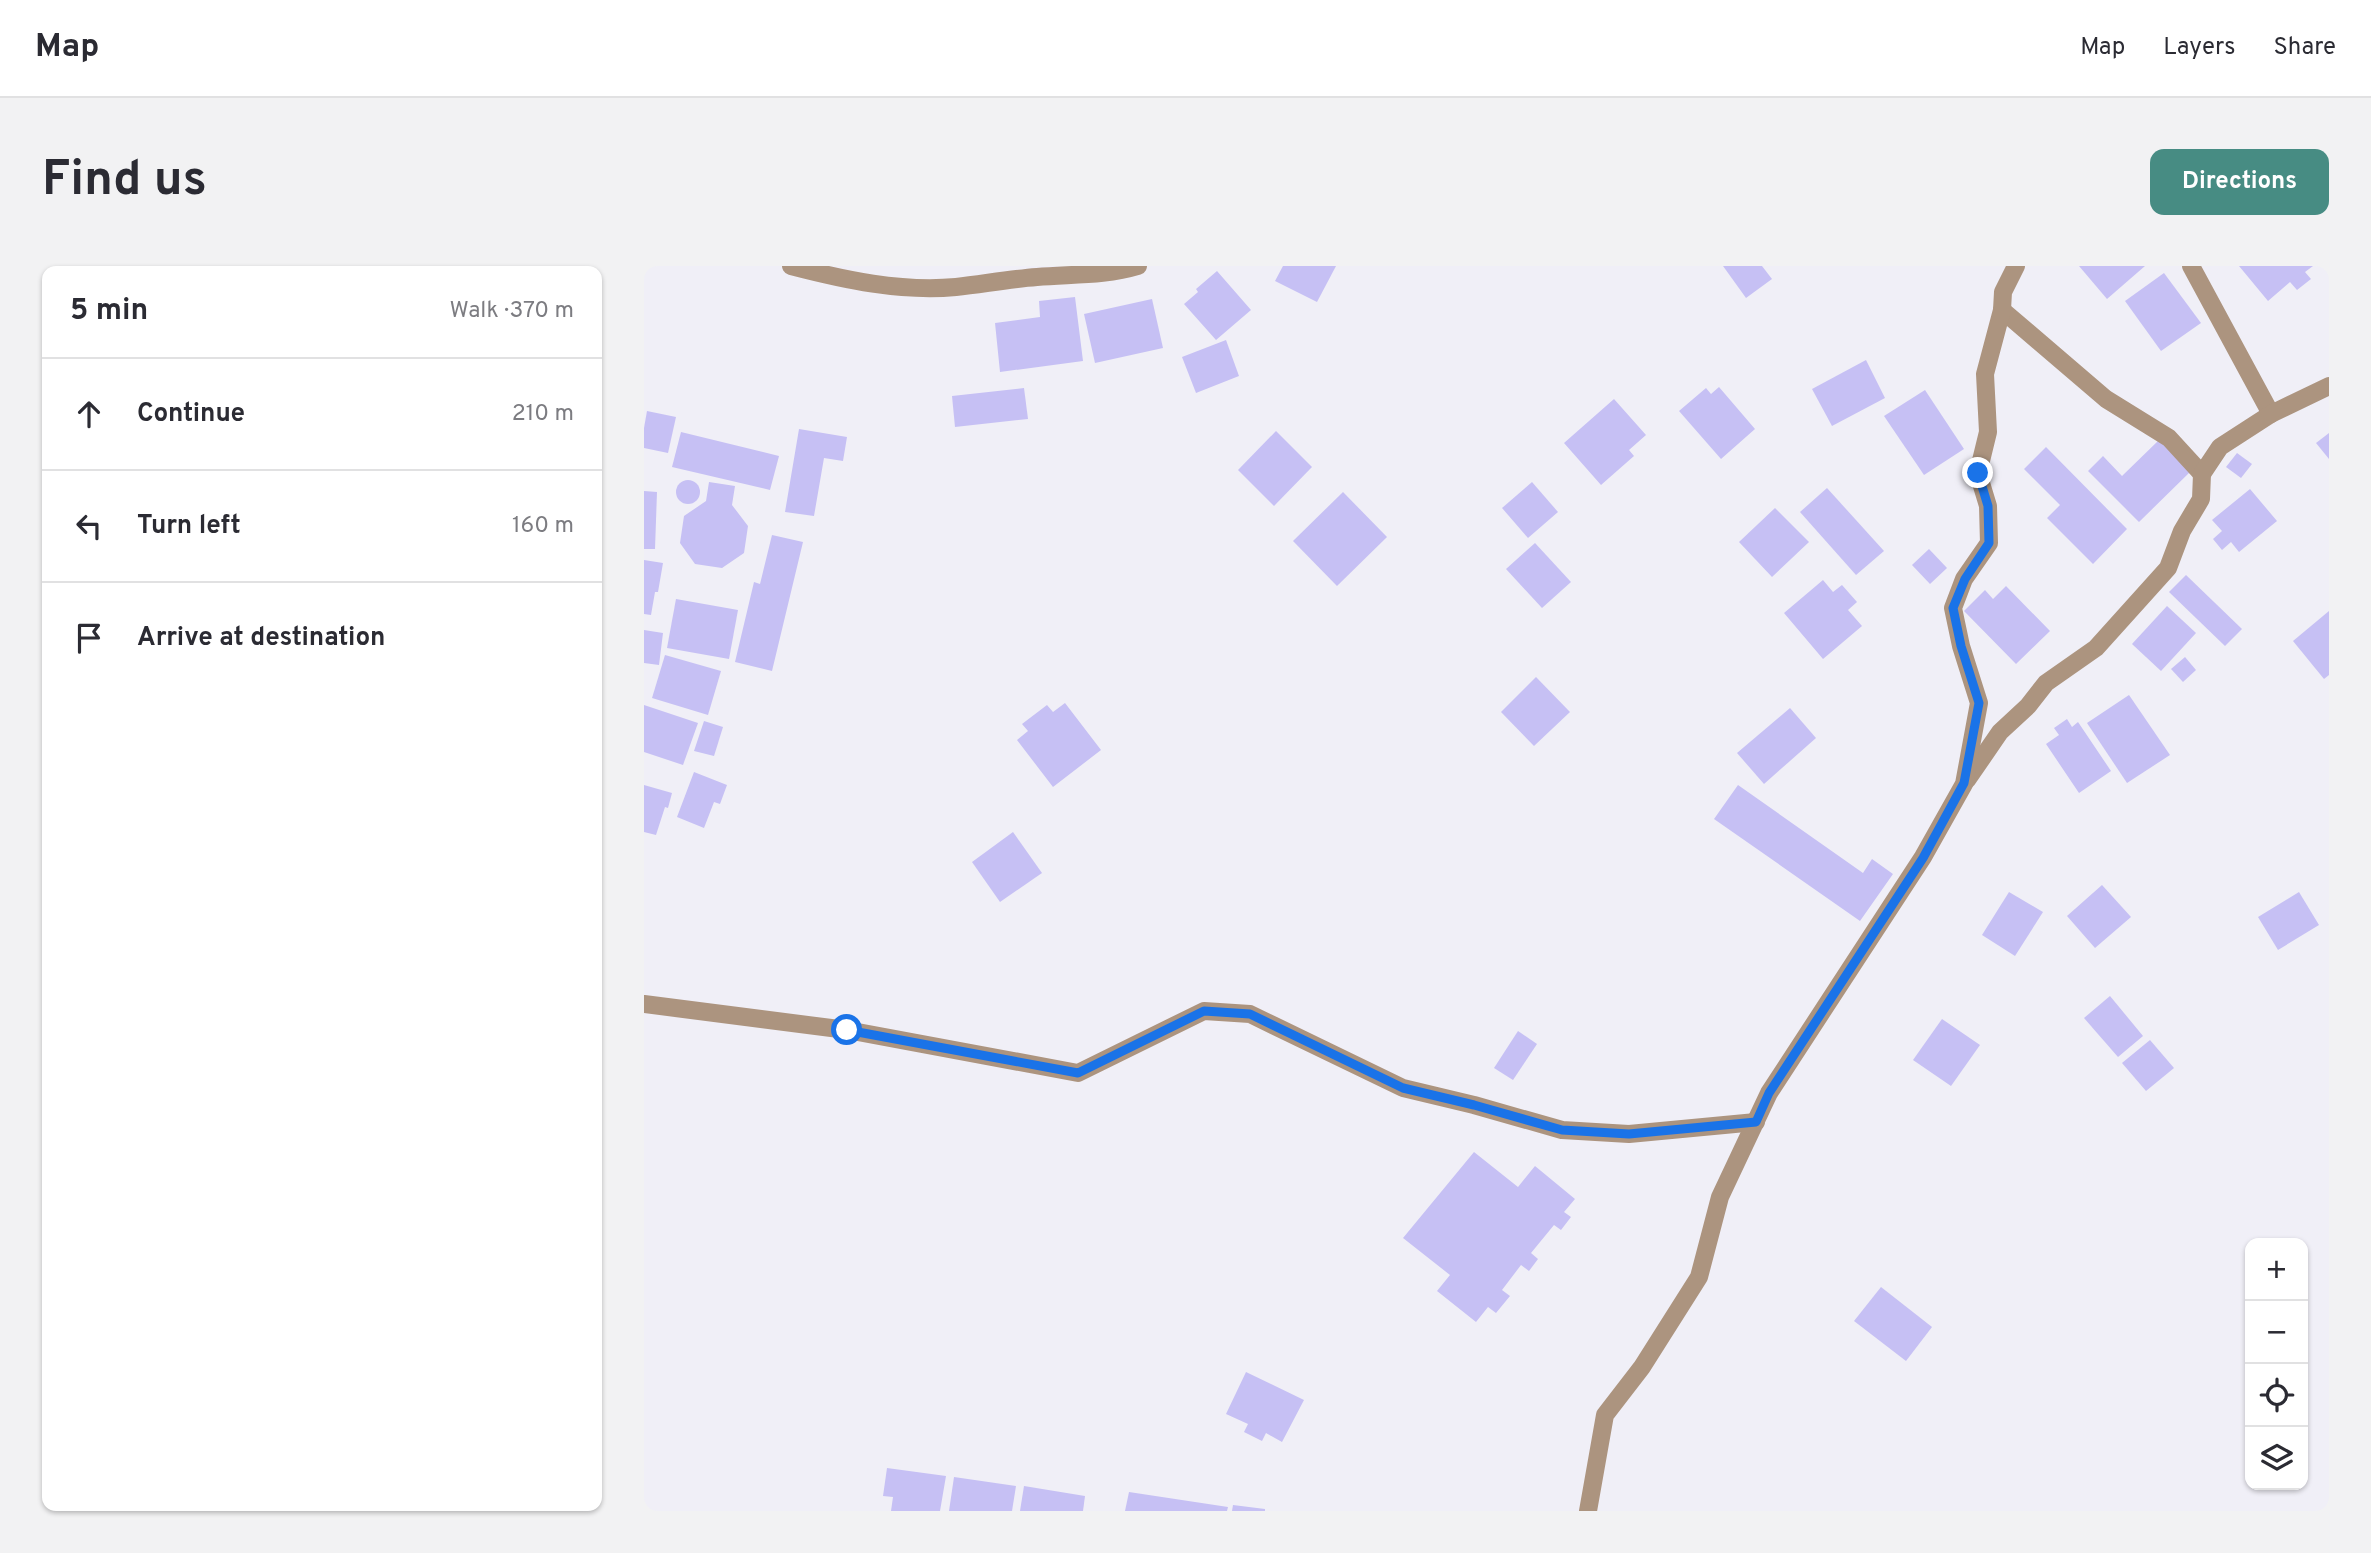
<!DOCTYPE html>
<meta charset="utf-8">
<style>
body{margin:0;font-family:Overpass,sans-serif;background:#f2f2f3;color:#2b2b33}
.controls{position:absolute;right:21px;bottom:21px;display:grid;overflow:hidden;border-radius:14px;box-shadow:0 2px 5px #0004}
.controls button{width:63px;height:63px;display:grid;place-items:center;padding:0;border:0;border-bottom:2px solid #e1e1e2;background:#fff;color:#2b2b33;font:35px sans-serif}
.stop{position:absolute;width:21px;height:21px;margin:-16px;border:5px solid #1a73e8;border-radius:50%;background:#fff}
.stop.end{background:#1a73e8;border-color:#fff;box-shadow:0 2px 7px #0008}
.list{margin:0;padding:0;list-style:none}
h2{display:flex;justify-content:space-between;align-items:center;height:91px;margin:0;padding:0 28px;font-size:30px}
h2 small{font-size:23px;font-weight:400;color:#7c7c81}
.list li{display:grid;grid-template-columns:46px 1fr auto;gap:21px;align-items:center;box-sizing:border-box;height:112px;padding:0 28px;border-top:2px solid #e1e1e2}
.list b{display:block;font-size:26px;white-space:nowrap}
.list em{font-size:23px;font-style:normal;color:#7c7c81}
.icon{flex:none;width:38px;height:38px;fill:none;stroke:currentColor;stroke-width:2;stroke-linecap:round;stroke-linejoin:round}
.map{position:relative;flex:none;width:1685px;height:1245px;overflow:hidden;border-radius:14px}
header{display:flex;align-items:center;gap:42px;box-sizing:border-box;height:98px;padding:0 35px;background:#fff;border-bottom:2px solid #e1e1e2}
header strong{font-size:33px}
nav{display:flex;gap:38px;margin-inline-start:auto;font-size:24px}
.intro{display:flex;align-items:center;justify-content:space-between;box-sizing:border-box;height:168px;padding:0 42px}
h1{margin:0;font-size:49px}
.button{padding:18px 32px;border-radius:14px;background:#478c83;color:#fff;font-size:24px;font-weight:700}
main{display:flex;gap:42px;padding:0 42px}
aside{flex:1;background:#fff;border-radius:14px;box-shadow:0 2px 5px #0004}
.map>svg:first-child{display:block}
</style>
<header>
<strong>Map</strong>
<nav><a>Map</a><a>Layers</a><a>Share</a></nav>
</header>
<div class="intro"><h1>Find us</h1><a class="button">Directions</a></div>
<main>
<aside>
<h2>5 min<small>Walk · 370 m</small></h2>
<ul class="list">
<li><svg class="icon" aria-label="ahead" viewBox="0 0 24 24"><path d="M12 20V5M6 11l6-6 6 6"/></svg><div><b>Continue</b></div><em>210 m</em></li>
<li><svg class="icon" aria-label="left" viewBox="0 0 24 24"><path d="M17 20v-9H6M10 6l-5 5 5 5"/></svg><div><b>Turn left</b></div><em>160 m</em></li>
<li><svg class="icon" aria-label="arrive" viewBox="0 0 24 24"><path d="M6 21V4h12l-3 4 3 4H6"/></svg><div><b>Arrive at destination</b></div></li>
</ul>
</aside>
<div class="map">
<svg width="1685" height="1245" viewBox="0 0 1685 1245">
<rect width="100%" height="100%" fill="#f0eff7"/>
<g fill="#c6c0f4">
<polygon points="639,0 692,0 673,36 631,15"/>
<polygon points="1079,0 1118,0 1128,13 1102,32"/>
<polygon points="1435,0 1501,0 1463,33"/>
<polygon points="1595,0 1669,0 1661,6 1667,13 1653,24 1646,16 1624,35"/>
<polygon points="573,5 607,44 572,74 540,38 554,26 552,23"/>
<polygon points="1520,7 1557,57 1517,85 1481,35"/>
<polygon points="431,31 439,95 356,106 351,57 396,51 395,35"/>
<polygon points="508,33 519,82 451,97 440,48"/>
<polygon points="582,74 595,110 552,127 538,91"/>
<polygon points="1222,94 1241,132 1188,160 1168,123"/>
<polygon points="1075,121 1111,163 1077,193 1035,145 1062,122 1067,128"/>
<polygon points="380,122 384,153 311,161 308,130"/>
<polygon points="1281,124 1320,183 1280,209 1240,150"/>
<polygon points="970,133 1002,169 985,184 990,190 957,219 920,177"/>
<polygon points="3,145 32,151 24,187 0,182 0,162"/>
<polygon points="155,163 203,171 199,195 180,192 170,250 141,246"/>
<polygon points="632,165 668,201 630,240 594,204"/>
<polygon points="37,166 135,190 126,224 28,201"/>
<polygon points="1685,167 1685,193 1672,177"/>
<polygon points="1515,174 1546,206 1495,256 1444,205 1459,190 1478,210"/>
<polygon points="1402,181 1483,263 1449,298 1403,252 1416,239 1380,203"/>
<polygon points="1593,187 1608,198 1597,212 1582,201"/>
<circle cx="44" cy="226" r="12"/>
<polygon points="65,216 91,220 88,239 104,260 100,287 78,302 51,298 36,277 40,250 62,235"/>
<polygon points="888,216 914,246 884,272 858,242"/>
<polygon points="1183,222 1240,285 1212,309 1156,246"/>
<polygon points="1606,223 1633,255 1595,286 1587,276 1578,284 1569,273 1578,265 1568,254"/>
<polygon points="0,225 13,226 11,283 0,283"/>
<polygon points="699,226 743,271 693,320 649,275"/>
<polygon points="1131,242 1165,276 1128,311 1095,276"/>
<polygon points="128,269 159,276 128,405 91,396 110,316 116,318"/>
<polygon points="891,277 927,316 898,342 862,303"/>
<polygon points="1285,283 1303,302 1286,318 1268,299"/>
<polygon points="0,294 19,297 14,326 11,326 7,349 0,348"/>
<polygon points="1542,309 1598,363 1581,380 1525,326"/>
<polygon points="1179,314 1189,326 1198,319 1213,336 1204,344 1218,360 1179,393 1140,347"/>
<polygon points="1362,320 1406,365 1372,398 1320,345 1341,324 1349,333"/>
<polygon points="32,333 94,344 85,393 23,382"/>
<polygon points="1523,340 1552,367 1517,405 1488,378"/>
<polygon points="1685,345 1685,409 1680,413 1649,375"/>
<polygon points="0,364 19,367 15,399 0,397"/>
<polygon points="21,389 77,405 64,449 8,432"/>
<polygon points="1541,391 1552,404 1539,416 1527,403"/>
<polygon points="892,411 926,446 890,480 857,446"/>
<polygon points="1485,429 1526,489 1483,517 1443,457"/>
<polygon points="421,437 457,484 409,521 373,474 384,465 378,458 403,439 409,446"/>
<polygon points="0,439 54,457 39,499 0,486"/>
<polygon points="1146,442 1172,472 1120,518 1093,487"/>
<polygon points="1423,453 1428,461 1434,456 1467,505 1435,527 1402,478 1415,469 1410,462"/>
<polygon points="60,455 79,461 70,490 50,485"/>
<polygon points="50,506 83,519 76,538 70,536 60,562 33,551"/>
<polygon points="0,519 28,527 24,542 21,541 12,569 0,566"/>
<polygon points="1094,519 1219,607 1228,593 1249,608 1216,655 1070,553"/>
<polygon points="369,566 398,607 356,636 328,596"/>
<polygon points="1458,619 1487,651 1451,682 1423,650"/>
<polygon points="1365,626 1399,646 1371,690 1338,669"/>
<polygon points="1655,626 1675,659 1634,684 1614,651"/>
<polygon points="1466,730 1499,770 1474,791 1440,752"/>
<polygon points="1298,753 1336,779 1307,820 1269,794"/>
<polygon points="874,765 893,778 869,814 850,802"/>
<polygon points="1506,774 1530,802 1502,825 1478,797"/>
<polygon points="830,886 874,921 891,900 931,933 920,946 927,951 917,964 910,959 887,987 894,993 885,1005 877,999 858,1024 866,1030 852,1047 844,1041 832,1056 793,1025 806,1009 759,972"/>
<polygon points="1237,1021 1288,1061 1262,1095 1210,1055"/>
<polygon points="602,1106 660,1134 638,1176 622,1167 618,1175 600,1166 604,1158 582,1148"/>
<polygon points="243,1202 302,1210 296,1245 247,1245 249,1231 239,1230"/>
<polygon points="310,1211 372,1220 368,1245 305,1245"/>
<polygon points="380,1220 441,1230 439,1245 376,1245"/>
<polygon points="485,1226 584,1241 583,1245 481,1245"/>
<polygon points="589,1239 621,1243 621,1245 588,1245"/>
</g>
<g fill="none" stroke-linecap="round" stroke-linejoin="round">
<g stroke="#ac947f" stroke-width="18">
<path d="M 147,0 C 201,14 256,26 312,21 C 339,18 366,13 393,11 C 427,8 461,10 494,0"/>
<polyline points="1547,0 1627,148"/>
<polyline points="1358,44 1462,133 1525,172 1558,208"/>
<polyline points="1323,514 1356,466 1384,440 1402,417 1452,382 1524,302 1538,265 1557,233 1558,208 1576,181 1627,148 1685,120"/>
<polyline points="0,738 203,764 434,807 560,745 606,748 759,822 830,839 918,864 985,868 1112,856"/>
<polyline points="944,1245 961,1149 998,1101 1055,1011 1076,931 1125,827 1279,591 1320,518 1335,437 1317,380 1309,342 1320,313 1345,277 1344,240 1334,207 1344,166 1341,108 1358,44 1359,26 1372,0"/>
</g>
</g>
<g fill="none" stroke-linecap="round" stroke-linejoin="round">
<polyline stroke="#1a73e8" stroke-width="9" points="203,764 434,807 560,745 606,748 759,822 830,839 918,864 985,868 1112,856 1125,827 1279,592 1320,517 1335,437 1317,380 1309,342 1321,313 1345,277 1344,240 1334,207"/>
</g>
</svg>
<div class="controls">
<button>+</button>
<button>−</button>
<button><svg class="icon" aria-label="locate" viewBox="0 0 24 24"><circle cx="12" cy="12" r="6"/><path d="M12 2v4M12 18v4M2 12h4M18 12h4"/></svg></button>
<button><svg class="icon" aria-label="layers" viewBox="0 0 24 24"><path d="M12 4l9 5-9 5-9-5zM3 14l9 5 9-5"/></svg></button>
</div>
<div class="stop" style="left:203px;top:764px"></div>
<div class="stop end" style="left:1334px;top:207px"></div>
</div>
</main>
